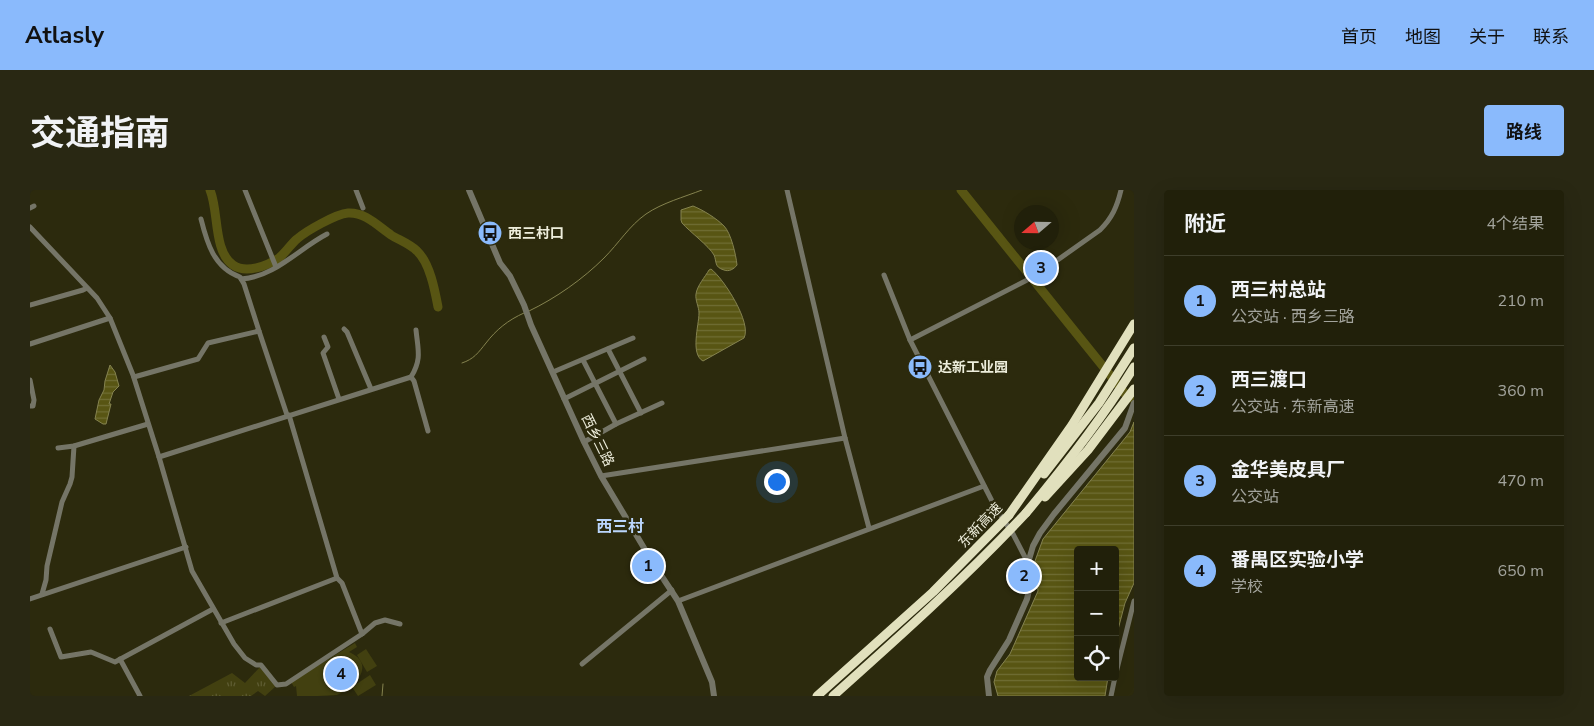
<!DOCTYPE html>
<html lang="zh">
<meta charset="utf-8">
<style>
body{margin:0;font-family:"Nunito Sans","Noto Sans SC",sans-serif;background:#292813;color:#f1f3f6}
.controls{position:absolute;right:15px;bottom:15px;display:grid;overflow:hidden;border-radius:5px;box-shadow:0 5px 20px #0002}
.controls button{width:45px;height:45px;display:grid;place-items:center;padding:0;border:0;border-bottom:1px solid #3e3e2b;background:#21200a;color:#f1f3f6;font:25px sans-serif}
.compass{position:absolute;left:984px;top:15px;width:45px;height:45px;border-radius:50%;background:#21200a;box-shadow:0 5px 20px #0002;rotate:250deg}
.you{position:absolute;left:746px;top:291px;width:18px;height:18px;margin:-12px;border:4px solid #fff;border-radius:50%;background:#1a73e8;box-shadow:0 0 0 8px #1a73e833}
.badge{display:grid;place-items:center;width:32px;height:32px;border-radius:50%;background:#8abafc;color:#111;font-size:16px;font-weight:700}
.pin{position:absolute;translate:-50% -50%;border:2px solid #fff;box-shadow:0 1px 5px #0006}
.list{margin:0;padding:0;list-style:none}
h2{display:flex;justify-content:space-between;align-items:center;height:65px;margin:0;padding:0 20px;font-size:21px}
h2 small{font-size:16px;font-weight:400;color:#a2a39c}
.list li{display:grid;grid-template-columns:32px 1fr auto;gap:15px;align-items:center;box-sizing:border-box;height:90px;padding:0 20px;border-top:1px solid #3e3e2b}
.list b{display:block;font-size:19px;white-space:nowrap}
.list p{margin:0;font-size:16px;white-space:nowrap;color:#a2a39c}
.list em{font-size:16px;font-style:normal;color:#a2a39c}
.icon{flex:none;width:28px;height:28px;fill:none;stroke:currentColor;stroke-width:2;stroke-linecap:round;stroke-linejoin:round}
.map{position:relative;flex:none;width:1104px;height:506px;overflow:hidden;border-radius:5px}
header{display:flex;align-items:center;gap:30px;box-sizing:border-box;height:70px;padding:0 25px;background:#8abafc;color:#111}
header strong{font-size:24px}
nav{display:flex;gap:28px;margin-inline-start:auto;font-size:18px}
.intro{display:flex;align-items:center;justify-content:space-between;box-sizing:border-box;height:120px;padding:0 30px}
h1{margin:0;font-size:35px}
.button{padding:12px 22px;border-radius:5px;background:#8abafc;color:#111;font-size:18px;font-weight:700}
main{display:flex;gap:30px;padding:0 30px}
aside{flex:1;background:#21200a;border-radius:5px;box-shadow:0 5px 20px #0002}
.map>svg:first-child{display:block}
</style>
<header>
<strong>Atlasly</strong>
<nav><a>首页</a><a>地图</a><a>关于</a><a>联系</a></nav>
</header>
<div class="intro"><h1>交通指南</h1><a class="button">路线</a></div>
<main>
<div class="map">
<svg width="1104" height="506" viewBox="0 0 1104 506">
<defs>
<pattern id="grass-tufts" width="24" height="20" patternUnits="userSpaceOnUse" patternTransform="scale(1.25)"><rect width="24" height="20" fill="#424010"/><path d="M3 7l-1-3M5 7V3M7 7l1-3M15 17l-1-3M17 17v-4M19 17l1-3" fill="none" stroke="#5e5c32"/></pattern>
<pattern id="water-rules" width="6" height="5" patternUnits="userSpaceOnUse" patternTransform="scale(1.25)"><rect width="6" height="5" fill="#585513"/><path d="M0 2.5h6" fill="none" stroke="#706e35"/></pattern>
</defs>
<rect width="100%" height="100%" fill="#2c2a0d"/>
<polygon fill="url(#grass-tufts)" points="230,477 246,496 235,506 228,501 221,506 159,506 202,483 215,493"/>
<g fill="#424010">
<path d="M 325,453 L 327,457 L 319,462 C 347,474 325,498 307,505 C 298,506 277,506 267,506 L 266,496 L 264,497 L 261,492 Z"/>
<polygon points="336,459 347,476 337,482 327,465"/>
<polygon points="340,485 346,495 328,506 322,497"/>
</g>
<g fill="url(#water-rules)" stroke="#85834f">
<path d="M 663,16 C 673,20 686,28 694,36 C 701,43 706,65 707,75 C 704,79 699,82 694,80 C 684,77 687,72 684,65 C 679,56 660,42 652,33 L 651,30 L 651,20 Z"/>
<path d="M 681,79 C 694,89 722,133 714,148 L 673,171 C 660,164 669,135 669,123 C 669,117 665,110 666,104 C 667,96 675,87 679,80 Z"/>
<polygon points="80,175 85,182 89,196 83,202 79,214 81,214 76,234 73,234 65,229 69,210 74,200 75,191"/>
<polygon points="1104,232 1104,393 1095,413 1085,451 1085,360 1048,360 1048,487 1078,487 1075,506 968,506 964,492 967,481 980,464 1008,401 1005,371 1013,349 1100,242"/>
</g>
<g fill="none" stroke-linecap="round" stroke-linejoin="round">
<g stroke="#85834f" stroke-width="1">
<path d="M 499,121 C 526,108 553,89 574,68 C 589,53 599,36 616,24 C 632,13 654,7 672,0"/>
<path d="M 432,173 C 444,169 448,163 456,153 C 466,140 478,130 494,123"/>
<polyline points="352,506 353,494"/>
</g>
<g stroke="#585513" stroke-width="9">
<path d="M 180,0 C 189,21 183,61 203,75 C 216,84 237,76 249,68 C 256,62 261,54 267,49 C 276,41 306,24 318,23 C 335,22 348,36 361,45 C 369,50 380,54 387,61 C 400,73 405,101 408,117"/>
<polyline points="931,0 1096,205 1104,209"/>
</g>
<g stroke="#757567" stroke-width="5">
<polyline points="215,0 246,77"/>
<polyline points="326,0 333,18"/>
<polyline points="757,0 815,248 839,338"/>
<polyline points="0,18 4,16"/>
<path d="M 171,29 C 177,53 184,78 210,87 L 214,94 L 229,141"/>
<polyline points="0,37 67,108 80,128 103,185 129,267 162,381 204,454 215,468 226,475 231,475 247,495 256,494 332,444 345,433 355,430 370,434"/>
<polyline points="854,85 880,150 965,317 983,344 998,373"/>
<path d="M 211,89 C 245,87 268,59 297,44"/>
<polyline points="0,115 53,100 57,98"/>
<polyline points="314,139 317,142 341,199"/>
<polyline points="294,147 298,157 293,163 309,209"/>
<path d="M 880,150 L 1005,86 L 1070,40 C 1082,28 1087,17 1091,0"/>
<polyline points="0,154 80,128"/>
<polyline points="578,159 611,223"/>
<polyline points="553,170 586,234"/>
<polyline points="523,182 603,148"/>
<polyline points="104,187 168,169 178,153 229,141 257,225"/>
<path d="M 381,187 C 392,169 388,160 386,140"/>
<polyline points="0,190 4,210 3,216 0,216"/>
<polyline points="534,209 614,169"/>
<polyline points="259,225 307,388 312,393 332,444"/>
<polyline points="554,252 586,234 632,213"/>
<polyline points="28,258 44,256 118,234"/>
<polyline points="129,267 381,187 384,191 398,241"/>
<polyline points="571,286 815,248"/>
<polyline points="12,404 16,390 17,376 32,312 40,294 42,287 44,256"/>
<polyline points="0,409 156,357"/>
<polyline points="648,411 954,296"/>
<polyline points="191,433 307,388"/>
<polyline points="20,439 31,467 61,462 85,472 183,419"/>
<polyline points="90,469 110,506"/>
<polyline points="552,474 642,400"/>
<polyline points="1085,487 1104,411"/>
<polyline points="1081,506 1085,487"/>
</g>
<g stroke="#757567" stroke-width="6">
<polyline points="439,0 470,73 480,86 494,115 501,135 554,252 571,286 623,373 648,411 682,492 684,506"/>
<polyline points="959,506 957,487 960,480 979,450 997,409 999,400 998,373 1003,356 1010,343 1024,324 1095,238 1104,213"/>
</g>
<g stroke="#e1e0bd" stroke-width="9">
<polyline points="1014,284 1069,213 1104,158"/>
<polyline points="1015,307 1058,260 1104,199"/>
<path d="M 996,323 C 1035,276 1072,229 1104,177"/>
<polyline points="979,325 1042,235 1104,134"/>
</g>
<g stroke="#e1e0bd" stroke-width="9">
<polyline points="787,506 903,402 979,325"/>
<path d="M 803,506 C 869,447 935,388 996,323"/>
</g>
</g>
<defs>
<symbol id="bus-disc" viewBox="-11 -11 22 22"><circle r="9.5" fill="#8abafc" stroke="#2c2a0d"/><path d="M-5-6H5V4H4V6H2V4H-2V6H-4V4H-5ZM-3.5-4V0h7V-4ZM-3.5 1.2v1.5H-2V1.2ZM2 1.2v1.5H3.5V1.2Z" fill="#111"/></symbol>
</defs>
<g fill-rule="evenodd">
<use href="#bus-disc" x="446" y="29" width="28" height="28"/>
<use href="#bus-disc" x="876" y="163" width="28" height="28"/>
</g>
<g text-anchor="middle" stroke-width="5" stroke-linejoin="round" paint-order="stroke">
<g font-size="14" font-weight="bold" fill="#ededdb" stroke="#2c2a0d" text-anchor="start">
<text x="478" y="48">西三村口</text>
<text x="908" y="182">达新工业园</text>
</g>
<g font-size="14" fill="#ededdb" stroke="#2c2a0d">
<text transform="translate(568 250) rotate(64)" y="5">西乡三路</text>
<text transform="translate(950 335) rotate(-46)" y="5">东新高速</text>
</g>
<g font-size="16" font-weight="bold" fill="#bad5fb" stroke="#2c2a0d">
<text x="590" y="342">西三村</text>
</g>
</g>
</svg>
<div class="controls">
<button>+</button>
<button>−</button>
<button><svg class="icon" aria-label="locate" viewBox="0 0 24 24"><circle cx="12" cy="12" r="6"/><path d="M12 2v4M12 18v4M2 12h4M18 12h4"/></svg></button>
</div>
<svg class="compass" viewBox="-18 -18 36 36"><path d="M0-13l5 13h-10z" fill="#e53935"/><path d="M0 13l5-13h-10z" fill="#a2a39c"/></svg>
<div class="you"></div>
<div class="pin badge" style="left:618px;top:376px">1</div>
<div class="pin badge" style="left:994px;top:386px">2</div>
<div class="pin badge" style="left:1011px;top:78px">3</div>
<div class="pin badge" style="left:311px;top:484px">4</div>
</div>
<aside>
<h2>附近<small>4个结果</small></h2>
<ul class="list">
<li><span class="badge">1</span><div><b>西三村总站</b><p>公交站 · 西乡三路</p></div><em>210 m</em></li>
<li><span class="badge">2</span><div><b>西三渡口</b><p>公交站 · 东新高速</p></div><em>360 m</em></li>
<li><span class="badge">3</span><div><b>金华美皮具厂</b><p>公交站</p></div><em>470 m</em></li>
<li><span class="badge">4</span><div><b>番禺区实验小学</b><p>学校</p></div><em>650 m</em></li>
</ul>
</aside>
</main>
